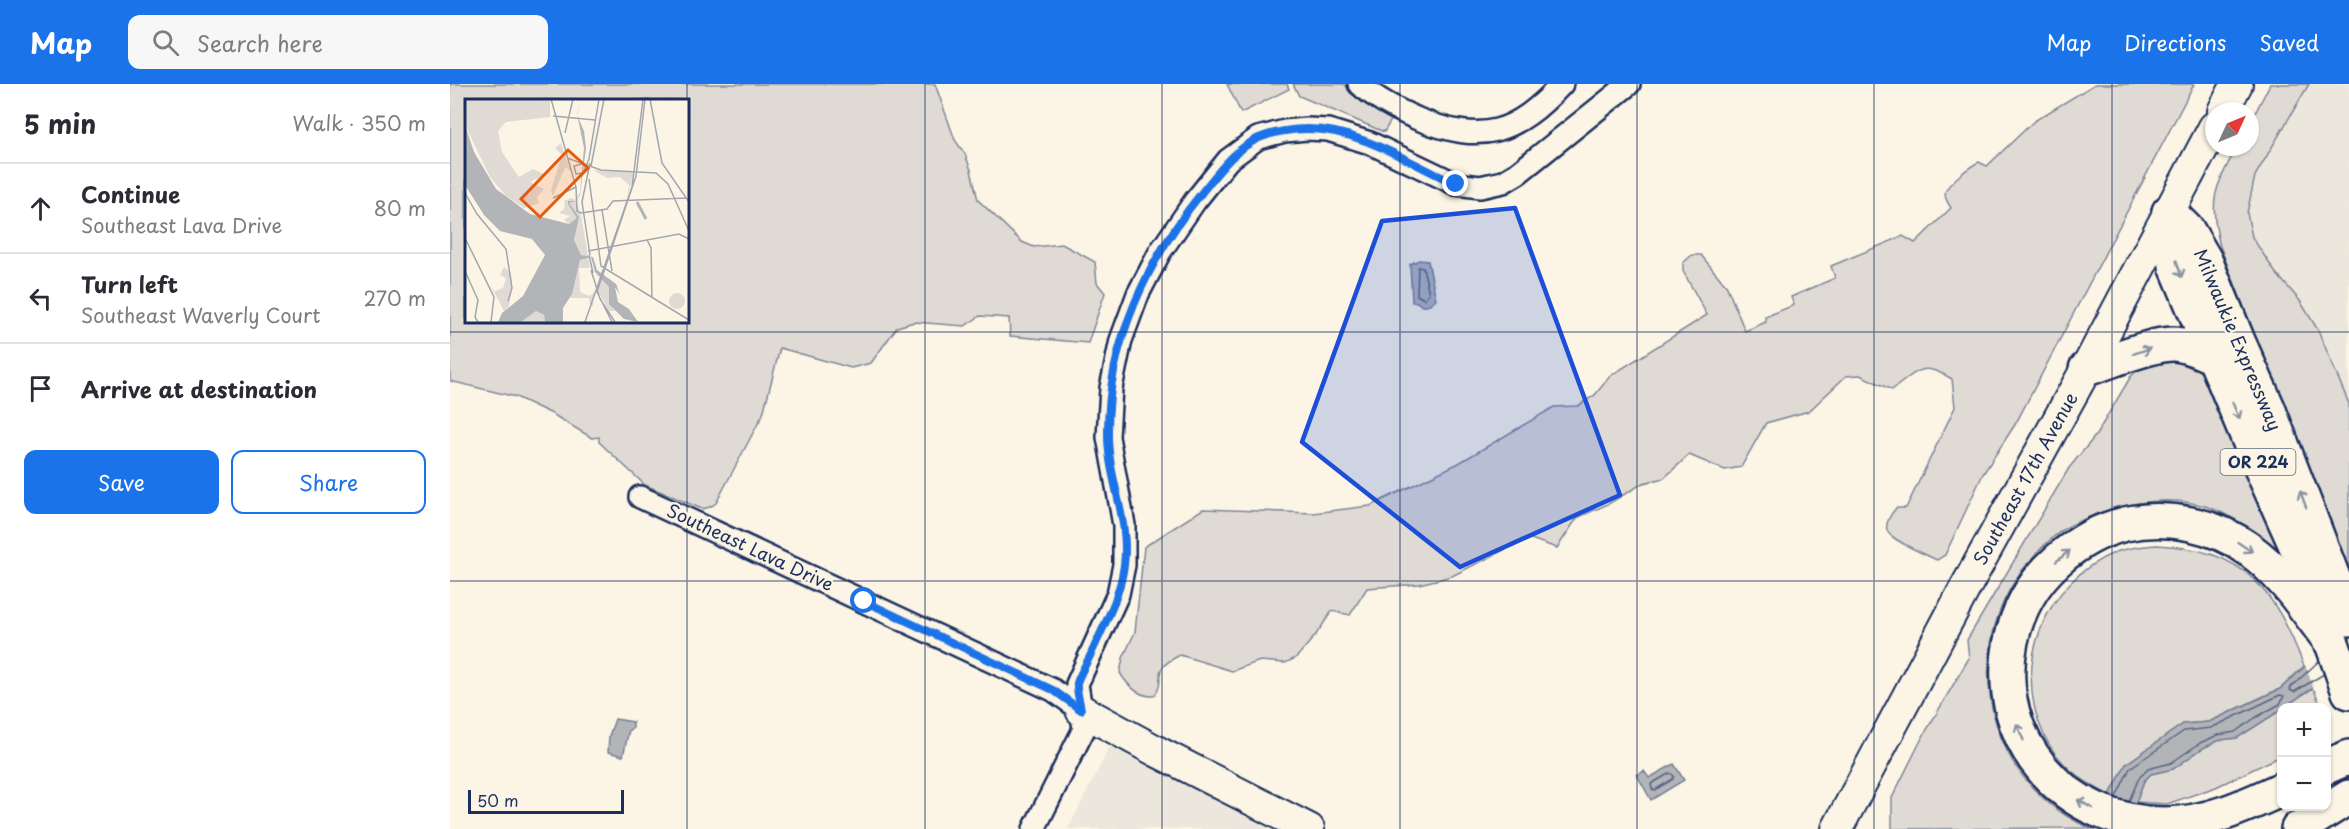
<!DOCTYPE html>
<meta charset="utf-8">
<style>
body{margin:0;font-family:"Playpen Sans",sans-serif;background:#f7f7f7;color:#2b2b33}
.controls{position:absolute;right:18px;bottom:18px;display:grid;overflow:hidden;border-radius:12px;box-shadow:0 2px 4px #0004}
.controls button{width:54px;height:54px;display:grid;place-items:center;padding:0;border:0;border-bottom:2px solid #e1e1e2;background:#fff;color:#2b2b33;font:30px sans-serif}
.compass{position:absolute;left:1755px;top:18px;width:54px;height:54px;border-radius:50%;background:#fff;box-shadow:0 2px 4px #0004;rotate:46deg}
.scale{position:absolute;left:18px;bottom:15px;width:156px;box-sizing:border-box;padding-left:6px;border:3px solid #1b2f5e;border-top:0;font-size:16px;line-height:21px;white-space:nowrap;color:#1b2f5e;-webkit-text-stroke:4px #fcf5e5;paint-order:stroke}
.stop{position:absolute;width:18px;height:18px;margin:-14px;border:4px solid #1a73e8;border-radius:50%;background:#fff}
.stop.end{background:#1a73e8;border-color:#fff;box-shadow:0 2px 6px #0008}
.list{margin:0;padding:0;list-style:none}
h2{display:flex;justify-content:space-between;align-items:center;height:78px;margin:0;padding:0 24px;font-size:26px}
h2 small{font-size:20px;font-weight:400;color:#7c7c81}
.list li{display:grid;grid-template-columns:39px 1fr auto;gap:18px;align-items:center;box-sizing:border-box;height:90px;padding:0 24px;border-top:2px solid #e1e1e2}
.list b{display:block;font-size:22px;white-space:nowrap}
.list p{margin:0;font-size:20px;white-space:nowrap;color:#7c7c81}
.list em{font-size:20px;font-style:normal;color:#7c7c81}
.actions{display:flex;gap:12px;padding:18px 24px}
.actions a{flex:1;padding:14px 0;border:2px solid #1a73e8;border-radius:12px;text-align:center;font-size:21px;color:#1a73e8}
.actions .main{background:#1a73e8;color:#fff}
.icon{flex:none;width:33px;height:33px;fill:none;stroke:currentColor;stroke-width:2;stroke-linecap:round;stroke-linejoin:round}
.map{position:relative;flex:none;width:1899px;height:745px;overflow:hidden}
header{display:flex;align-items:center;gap:36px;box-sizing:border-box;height:84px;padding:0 30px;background:#1a73e8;color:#fff}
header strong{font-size:28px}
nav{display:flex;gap:33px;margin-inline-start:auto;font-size:21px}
.search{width:420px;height:54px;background:#f7f7f7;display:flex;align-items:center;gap:15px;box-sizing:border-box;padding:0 21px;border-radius:12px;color:#7c7c81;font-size:22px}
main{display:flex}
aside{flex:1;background:#fff}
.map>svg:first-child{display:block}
</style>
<header>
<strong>Map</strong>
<div class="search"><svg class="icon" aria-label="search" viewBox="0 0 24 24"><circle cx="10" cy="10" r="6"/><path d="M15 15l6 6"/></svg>Search here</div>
<nav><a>Map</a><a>Directions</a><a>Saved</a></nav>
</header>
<main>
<aside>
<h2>5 min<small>Walk · 350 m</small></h2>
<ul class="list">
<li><svg class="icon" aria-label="ahead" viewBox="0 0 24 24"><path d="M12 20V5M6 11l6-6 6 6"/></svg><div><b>Continue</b><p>Southeast Lava Drive</p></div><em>80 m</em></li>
<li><svg class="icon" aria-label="left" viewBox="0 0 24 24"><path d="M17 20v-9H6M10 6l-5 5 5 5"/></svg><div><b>Turn left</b><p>Southeast Waverly Court</p></div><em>270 m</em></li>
<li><svg class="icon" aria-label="arrive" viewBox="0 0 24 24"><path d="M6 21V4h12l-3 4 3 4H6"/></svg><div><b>Arrive at destination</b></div></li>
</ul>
<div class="actions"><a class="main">Save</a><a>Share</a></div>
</aside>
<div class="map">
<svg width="1899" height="745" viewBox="0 0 1899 745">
<rect width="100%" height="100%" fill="#fcf5e5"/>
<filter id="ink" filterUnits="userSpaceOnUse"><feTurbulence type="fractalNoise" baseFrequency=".0167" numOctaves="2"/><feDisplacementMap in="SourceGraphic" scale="12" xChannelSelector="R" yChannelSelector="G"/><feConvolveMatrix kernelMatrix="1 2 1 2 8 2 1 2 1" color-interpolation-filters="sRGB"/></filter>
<g filter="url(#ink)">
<g fill="#ece7dc">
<polygon points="1831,0 1899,0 1899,360 1764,116 1800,63"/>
<polygon points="660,662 820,745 618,745"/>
</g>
<g fill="#dfdbd4" stroke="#7d8599" stroke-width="1.5" fill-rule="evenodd">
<path d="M 0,0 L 485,0 L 505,56 L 515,70 L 521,86 L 528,116 L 572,158 L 584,163 L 612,160 L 645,178 L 647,199 L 655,209 L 638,259 L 560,252 L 559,234 L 530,232 L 515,242 L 464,238 L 447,243 L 421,279 L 401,284 L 330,264 L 313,330 L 266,419 L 260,423 L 252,425 L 195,401 L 149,358 L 149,353 L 142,354 L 102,330 L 66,313 L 0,297 ZM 237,16 L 237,237 L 16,237 L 16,16 Z"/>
<polygon points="777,0 837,0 839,5 791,29"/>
<polygon points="843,0 894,0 910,14 943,33 934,48 849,12"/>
<path d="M 1645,0 L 1744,0 L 1566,339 L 1533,390 L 1495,471 L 1487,476 C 1477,471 1439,456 1437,446 C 1435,438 1441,430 1446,424 L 1456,424 L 1505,323 L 1502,295 C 1472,277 1468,286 1442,306 L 1410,291 L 1396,292 L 1359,327 L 1316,339 L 1291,383 L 1275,386 L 1239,371 L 1214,394 L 1193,399 L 1160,419 L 1127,434 L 1107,464 L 1078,454 L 1002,492 L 969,500 L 917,504 L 900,531 L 882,527 L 865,552 L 846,574 L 835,579 L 810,577 L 782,587 L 730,571 C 696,588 719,593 704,612 C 689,613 678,602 670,589 L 673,574 L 685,548 L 694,463 L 753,425 L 863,429 L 920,422 L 1009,379 L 1104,323 L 1128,322 L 1145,311 L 1160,292 L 1257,231 L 1233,187 L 1233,179 L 1242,171 L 1251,171 L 1277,203 L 1295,247 L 1316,238 L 1315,233 L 1344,221 L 1341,213 L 1385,194 L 1381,182 L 1453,152 L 1465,159 L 1501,124 C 1498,119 1493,112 1496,106 C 1500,98 1520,82 1529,78 L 1537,82 L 1584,37 Z"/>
<path d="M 1820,0 L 1859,0 L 1805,92 L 1797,129 L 1802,153 L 1825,188 L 1850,217 L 1868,246 L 1899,320 L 1899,493 L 1770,162 C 1758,115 1765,104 1787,63 L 1800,63 L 1800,39 Z"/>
<path d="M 1727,276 L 1747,285 L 1754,291 L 1832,460 L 1825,463 C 1804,447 1781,430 1755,422 C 1722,413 1689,416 1657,427 C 1644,431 1631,436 1619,442 C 1607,449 1594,461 1585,471 C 1534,526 1525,603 1558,669 C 1575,702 1606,730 1640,744 L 1442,745 L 1442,714 L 1472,654 L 1519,574 L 1517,556 L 1619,384 L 1646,351 L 1681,292 L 1699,278 Z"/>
<path d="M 1707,461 C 1795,465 1824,505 1854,582 L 1830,605 L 1820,609 L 1759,638 L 1733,640 L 1676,680 L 1660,711 C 1632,698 1607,679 1594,651 C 1561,581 1595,497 1666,468 C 1679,463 1693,462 1707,461 Z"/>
<polygon points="1863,603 1871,623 1834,624"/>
<polygon points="1831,626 1831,672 1766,703 1717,720 1686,718 1694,697 1701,690 1723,685 1753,664 1770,656 1787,654"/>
</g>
<g fill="#b2b4b8" stroke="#767f94" stroke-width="1.5">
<polygon points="969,176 978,177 986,215 977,222 972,222 967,218 962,218 960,180"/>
<polygon points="1899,542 1899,581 1832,624 1831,626 1787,654 1770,656 1753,664 1723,685 1701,690 1694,697 1686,718 1666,745 1639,745 1660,711 1676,680 1733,640 1759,638 1830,605"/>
<polygon points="165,635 183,638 183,644 179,646 173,672 158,668 159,652"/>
<polygon points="1224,680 1234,696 1201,716 1187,691 1194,687 1199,694"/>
</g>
<polygon fill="#fcf5e5" points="1899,539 1899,585 1864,606 1854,578"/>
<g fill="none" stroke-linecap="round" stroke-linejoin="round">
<g stroke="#576482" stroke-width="1.5">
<polygon points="968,183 973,184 979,209 974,215 967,211"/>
<polyline points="1869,577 1841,603 1840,606 1844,608 1874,590"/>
<polygon points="1220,689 1224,692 1223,695 1205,706 1202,705 1201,700"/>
<polyline points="1666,713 1680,684 1734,647 1761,644 1830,611 1834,612 1830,620 1805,634 1785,648 1768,651 1750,659 1721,679 1698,685 1689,694 1679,717"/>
</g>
<defs>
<g id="street">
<path d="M 909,0 C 926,15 947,26 968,35 C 1033,61 1065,50 1112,0"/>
<polyline points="190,413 603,606 631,626"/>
<polyline points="584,745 634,645 627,600 668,510 674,481 674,441 658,353 661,304 671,256 688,210 710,168 745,117 778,76 808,54 835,47 857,45 878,46 920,59 1006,100 1030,103 1053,98 1068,89 1179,0"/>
</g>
<g id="secondary">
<polyline points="1773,27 1787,0"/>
<polyline points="631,626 708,668 859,745"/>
<polyline points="1387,745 1514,506 1636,285 1764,43"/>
</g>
<polyline id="primary" points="1848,745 1899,713"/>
<g id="highway">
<polyline points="1719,128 1726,182 1803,366 1855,482 1899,608"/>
<polyline points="1719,128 1738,147 1755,176 1788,257 1818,324 1899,535"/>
<path d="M 1636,285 C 1659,278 1700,260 1723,260 C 1737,260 1751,268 1764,273"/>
<polyline points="1876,683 1899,673"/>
<path d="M 1832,705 C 1795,722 1756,740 1715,740 C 1615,740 1541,656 1561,557 C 1568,525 1584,497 1608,476 C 1628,458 1650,446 1675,440 C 1719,431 1764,440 1800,466 C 1833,490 1856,526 1881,558"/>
</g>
</defs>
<use href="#street" stroke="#1b2f5e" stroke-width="26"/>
<use href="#secondary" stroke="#1b2f5e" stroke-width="34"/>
<use href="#primary" stroke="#1b2f5e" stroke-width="38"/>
<use href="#highway" stroke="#1b2f5e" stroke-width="38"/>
<use href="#street" stroke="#fcf5e5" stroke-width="21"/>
<use href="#secondary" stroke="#fcf5e5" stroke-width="30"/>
<use href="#primary" stroke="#fcf5e5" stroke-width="33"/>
<use href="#highway" stroke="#fcf5e5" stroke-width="33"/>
</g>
<defs><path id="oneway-shaft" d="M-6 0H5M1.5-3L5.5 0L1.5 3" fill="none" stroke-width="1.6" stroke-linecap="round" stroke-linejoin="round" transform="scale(1.5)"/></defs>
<g stroke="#8c92a2">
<use href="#oneway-shaft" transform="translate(1729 185) rotate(73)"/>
<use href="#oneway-shaft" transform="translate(1692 267) rotate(-18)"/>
<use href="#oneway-shaft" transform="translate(1786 327) rotate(67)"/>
<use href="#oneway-shaft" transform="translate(1853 415) rotate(-111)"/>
<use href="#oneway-shaft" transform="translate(1795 463) rotate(34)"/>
<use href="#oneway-shaft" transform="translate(1613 472) rotate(-39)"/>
<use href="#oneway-shaft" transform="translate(1570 648) rotate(-113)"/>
<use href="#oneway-shaft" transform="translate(1635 720) rotate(-151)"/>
</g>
</g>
<g fill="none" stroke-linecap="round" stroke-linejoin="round" filter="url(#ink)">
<path stroke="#1a73e8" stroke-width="8" d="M 414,517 L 603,606 L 631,626 C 630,618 626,606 627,599 C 630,589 637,579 641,570 C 654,541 670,513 674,481 C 680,436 658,395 658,351 C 657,260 697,176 753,107 C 769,87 785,65 809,54 C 823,48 843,45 858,45 C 909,45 960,79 1006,100"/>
</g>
<path fill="#1d4ed8" fill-opacity="0.2" stroke="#1d4ed8" stroke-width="4.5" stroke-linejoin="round" d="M 1065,124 L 1170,411 L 1010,483 L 852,358 L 932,137 Z"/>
<path fill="none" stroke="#1b2f5e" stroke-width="1.5" stroke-opacity="0.55" d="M 237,0 L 237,745M 475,0 L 475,745M 712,0 L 712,745M 950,0 L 950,745M 1187,0 L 1187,745M 1424,0 L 1424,745M 1662,0 L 1662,745M 0,248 L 1899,248M 0,497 L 1899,497"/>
<g text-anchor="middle" stroke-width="4.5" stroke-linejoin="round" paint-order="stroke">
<rect fill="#fcf5e5" stroke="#5e6a86" stroke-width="1.5" x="1770.5" y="365" width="75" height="26" rx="4.5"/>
<g font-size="16" font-weight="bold" fill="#1b2f5e">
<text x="1808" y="384">OR 224</text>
</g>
<g font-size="18" fill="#1b2f5e" stroke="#fcf5e5">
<text transform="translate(1787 256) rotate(67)" y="6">Milwaukie Expressway</text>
<text transform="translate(1576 395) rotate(-61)" y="6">Southeast 17th Avenue</text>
<text transform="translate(300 464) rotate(25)" y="6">Southeast Lava Drive</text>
</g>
</g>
<g transform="translate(15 15)">
<rect width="224" height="224" fill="#fcf5e5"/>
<path d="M 0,0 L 85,0 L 85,18 L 41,23 L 33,32 L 37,53 L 54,78 L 68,70 L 81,76 L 65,83 L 79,90 L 72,98 L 74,104 L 59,109 L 41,97 L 25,78 L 0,26 ZM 96,44 L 106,73 L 101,68 L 99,71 L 88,97 L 86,91 L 97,56 L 90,49 ZM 128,71 L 169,73 L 162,100 L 164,86 L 155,78 L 142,79 ZM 106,99 L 111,101 L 116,116 L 125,169 L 114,169 L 115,193 L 125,197 L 129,193 L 128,207 L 125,207 L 124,199 L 105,199 L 115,161 L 122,158 L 116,156 L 109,141 L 112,121 L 104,125 L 99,121 L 105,117 L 94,114 L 100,109 L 99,102 ZM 39,168 L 46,174 L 47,189 L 44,207 L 39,212 L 26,187 L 30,192 L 38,189 L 41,179 L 35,176 ZM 139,176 L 153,187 L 145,192 L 144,200 L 150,212 L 144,212 L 133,192 ZM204 202a8 8 0 1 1 16 0a8 8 0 1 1-16 0ZM 71,212 L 79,216 L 80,223 L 56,223 Z" fill="#dfdbd4"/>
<path d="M 117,0 L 112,16 L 119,32 L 121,49 L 115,96 L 111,102 L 104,104 L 114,118 L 109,141 L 116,156 L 128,158 L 132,171 L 151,185 L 155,196 L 150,188 L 153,203 L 164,210 L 173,223 L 159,220 L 144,205 L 144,188 L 130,173 L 126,158 L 115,161 L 107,195 L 98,209 L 98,223 L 80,223 L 79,216 L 71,212 L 56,223 L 33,223 L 37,214 L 58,197 L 80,156 L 67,140 L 35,132 L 19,116 L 0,86 L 0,26 L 9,53 L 31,90 L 65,115 L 104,125 L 112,119 L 103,105 L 103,102 L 111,102 L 115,94 L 119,49 L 112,15 Z" fill="#b2b4b8"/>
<path fill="none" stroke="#b2b4b8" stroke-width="3" d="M 172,103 L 181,120"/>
<path fill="none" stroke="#a2a6af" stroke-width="1.5" d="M 86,0 L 111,88 L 112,112 L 116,114M 185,0 L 197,64 L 224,103M 88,17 L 130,21M 100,34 L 108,0M 102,59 L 136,71 L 191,74 L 203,85 L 224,132M 117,65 L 109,67 L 111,75 L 118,74 L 124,60 L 134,0M 126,67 L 139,0M 124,80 L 136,167 L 224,221M 0,94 L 12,115 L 41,150 L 47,189 L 43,202M 88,99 L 111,88M 137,111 L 147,172M 116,114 L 142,110 L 148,102 L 221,99M 0,139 L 29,198 L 26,223M 182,141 L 186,149 L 187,199M 123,152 L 214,135 L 224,140M 124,156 L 128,174M 125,156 L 117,103 L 125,64M 126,171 L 135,200 L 150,223M 0,172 L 13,201 L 10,218 L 13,223M 120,223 L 167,88 L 178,0M 147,223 L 132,193 L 171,77 L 180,0"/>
<path fill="#e8590c" fill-opacity="0.15" stroke="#e8590c" stroke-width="3" d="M 103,51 L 123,69 L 75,118 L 56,100 Z"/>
<rect width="224" height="224" fill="none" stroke="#1b2f5e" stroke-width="3"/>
</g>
</svg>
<div class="controls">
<button>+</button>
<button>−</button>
</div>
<svg class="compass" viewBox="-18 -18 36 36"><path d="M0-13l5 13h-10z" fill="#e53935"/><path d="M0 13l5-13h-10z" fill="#7c7c81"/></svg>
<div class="scale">50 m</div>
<div class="stop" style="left:414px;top:517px"></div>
<div class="stop end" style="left:1006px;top:100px"></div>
</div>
</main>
